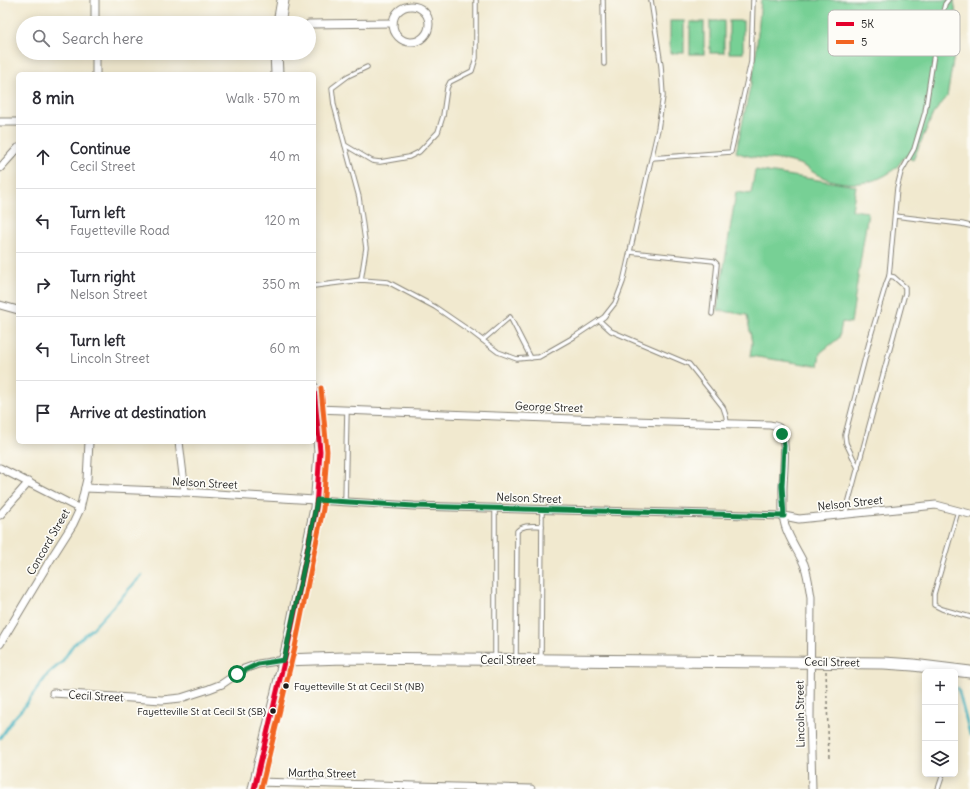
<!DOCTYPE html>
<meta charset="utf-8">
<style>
body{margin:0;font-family:Delius,sans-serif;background:#f2f2f3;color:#2b2b33}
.controls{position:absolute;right:12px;bottom:12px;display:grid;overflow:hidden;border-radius:6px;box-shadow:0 2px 10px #0003}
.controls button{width:36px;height:36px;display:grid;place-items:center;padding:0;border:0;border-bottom:1px solid #e1e1e2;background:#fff;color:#2b2b33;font:20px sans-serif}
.stop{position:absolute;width:12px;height:12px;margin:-9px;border:3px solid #0b8043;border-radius:50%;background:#fff}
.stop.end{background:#0b8043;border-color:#fff;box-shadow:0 1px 4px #0008}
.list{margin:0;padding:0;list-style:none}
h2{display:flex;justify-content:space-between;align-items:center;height:52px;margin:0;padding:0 16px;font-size:17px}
h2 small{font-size:13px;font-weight:400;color:#7c7c81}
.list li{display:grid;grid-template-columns:26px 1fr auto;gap:12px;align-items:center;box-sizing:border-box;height:64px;padding:0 16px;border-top:1px solid #e1e1e2}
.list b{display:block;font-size:15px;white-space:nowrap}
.list p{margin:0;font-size:13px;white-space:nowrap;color:#7c7c81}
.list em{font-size:13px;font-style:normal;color:#7c7c81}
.icon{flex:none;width:22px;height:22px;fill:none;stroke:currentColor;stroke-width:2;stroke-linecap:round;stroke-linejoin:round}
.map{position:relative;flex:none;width:970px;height:789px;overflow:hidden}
.search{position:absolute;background:#fff;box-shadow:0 2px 10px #0003;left:16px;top:16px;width:300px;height:44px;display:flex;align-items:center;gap:10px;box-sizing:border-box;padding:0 14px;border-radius:22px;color:#7c7c81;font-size:15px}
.panel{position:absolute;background:#fff;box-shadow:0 2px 10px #0003;left:16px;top:72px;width:300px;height:372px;border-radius:6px}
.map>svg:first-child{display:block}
</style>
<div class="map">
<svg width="970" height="789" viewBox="0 0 970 789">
<rect width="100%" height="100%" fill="#fdfcf7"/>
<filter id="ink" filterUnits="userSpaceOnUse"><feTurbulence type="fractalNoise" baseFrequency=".025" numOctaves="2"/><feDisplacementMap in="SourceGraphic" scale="8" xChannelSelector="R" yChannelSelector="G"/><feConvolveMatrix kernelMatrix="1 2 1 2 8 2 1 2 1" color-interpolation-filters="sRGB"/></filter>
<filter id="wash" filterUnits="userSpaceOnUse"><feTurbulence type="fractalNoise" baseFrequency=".012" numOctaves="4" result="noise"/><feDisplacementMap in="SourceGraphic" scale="16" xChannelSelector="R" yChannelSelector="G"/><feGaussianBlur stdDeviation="0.9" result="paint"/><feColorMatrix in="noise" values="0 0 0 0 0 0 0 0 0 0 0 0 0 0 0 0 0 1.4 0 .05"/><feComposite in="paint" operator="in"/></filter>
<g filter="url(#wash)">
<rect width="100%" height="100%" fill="#f1e9cf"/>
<g fill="#77d095" stroke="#4a7658">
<path d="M 761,0 L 954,0 L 958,31 L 947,97 L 933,114 L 913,160 L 905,156 C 901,161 898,167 893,170 C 874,186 842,187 820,176 C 813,173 807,167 799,164 C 779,157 757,161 736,152 L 755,65 Z"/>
<rect x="670" y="21" width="14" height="32"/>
<rect x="710" y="21" width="14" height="32"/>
<rect x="729" y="21" width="14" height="32"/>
<rect x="690" y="22" width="14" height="32"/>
<polygon points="755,170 856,186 852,210 868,212 851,323 842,322 839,338 820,353 818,366 750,356 752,343 747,315 717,310 736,192 751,194"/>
</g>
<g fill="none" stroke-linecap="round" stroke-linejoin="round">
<g stroke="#45b3c0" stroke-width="2.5">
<polyline points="958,688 970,735"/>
<polyline points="0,738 13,719 24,707 48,674 62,662 73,645 93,628 142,575"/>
</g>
</g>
</g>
<g filter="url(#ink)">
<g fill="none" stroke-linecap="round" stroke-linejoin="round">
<defs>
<g id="lane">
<polyline points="603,0 604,64"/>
<polyline points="345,145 372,161 380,162 409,157 419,152 438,132 443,116 447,88 450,82 472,71 476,58 476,0"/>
<polyline points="652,158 731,152 751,62 753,0"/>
<polyline points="895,216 962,224 970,226"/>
<polyline points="630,252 714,261 717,264 712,314"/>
<polyline points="361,280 366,248 359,197 334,105 332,88 348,76 367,67"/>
<polyline points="314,286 361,280 388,282 435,307 473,333 498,352 517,359 539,357 574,337 604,317 615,303 623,282 658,129 663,96 661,66 651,0"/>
<polyline points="599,320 611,331 689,364 723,407 726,416 727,423"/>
<polyline points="483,340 510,317 531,358"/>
<polyline points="858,468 846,443 845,435 871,335 886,284 889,276 897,188 901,172 914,149 925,112 936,41 945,4 948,0"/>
<polyline points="345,502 347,410"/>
<polyline points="958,511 934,594 934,605 942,609 970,617"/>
<polyline points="845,515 905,293 905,287 894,277 889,276"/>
<polyline points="495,657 495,508"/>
<polyline points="541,658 542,509"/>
<path d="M 516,659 L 517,531 C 524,524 532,526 542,526"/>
<polyline points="938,789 943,774"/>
</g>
<g id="street">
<polyline points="95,0 95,23"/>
<circle cx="411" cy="24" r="18"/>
<polyline points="309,24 393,23"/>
<polyline points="96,53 96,74"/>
<polyline points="0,122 18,122"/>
<polyline points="0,168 18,148"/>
<polyline points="0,305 18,310"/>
<path d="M 317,409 L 600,420 L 770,425 C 773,426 777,426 779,428 C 789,438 782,480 783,495 C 783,505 782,516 785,525 C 789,539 798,551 804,564 C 808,575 809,586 811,597 L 810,717 L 812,789"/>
<polyline points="179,442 185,492"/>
<polyline points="0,468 80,509"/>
<polyline points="85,488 185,492 414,506 784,516 799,519 936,505 970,514"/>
<polyline points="0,515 29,482"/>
<polyline points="0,644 52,557 73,524 80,509 87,479 89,442"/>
<polyline points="53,693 162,700 181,698 209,689 222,684 244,669 258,664 284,660"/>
<polyline points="256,782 531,789"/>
</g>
<g id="secondary">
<polyline points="279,23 283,0"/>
<polyline points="276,53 277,74"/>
<polyline points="284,660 344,658 884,663 913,665 970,672"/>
<polyline points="254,789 288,645 316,508 320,451 314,389"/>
</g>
</defs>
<use href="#lane" stroke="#868276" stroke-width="5.5"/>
<use href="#street" stroke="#868276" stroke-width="9"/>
<use href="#secondary" stroke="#868276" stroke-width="13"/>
<polyline stroke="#868276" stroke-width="1.5" stroke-dasharray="3 3" stroke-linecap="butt" points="826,671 829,758"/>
<use href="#lane" stroke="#fff" stroke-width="3.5"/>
<use href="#street" stroke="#fff" stroke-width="7"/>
<use href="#secondary" stroke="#fff" stroke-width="11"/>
<defs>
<polyline id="bus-1" points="254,789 288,645 316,508 320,451 314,389"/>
<polyline id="bus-2" points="261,789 295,647 323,509 327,451 321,388"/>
</defs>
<use href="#bus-1" stroke="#fdfcf7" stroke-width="8"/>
<use href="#bus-2" stroke="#fdfcf7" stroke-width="8"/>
<use href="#bus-1" stroke="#e4002b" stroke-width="5"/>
<use href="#bus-2" stroke="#f26522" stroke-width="5"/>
</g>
</g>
<g fill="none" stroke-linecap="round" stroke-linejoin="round" filter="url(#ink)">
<polyline stroke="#0b8043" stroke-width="5" points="237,674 258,664 284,660 309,543 317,500 414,506 784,516 782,486 784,446 782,434"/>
</g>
<g fill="#1c1c1c" stroke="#fdfcf7" stroke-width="1.5">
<circle cx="286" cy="686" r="3.5"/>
<circle cx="273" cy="711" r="3.5"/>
</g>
<g text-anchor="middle" stroke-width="3.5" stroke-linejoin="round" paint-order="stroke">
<g font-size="10" fill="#1c1c1c" stroke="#fdfcf7" text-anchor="start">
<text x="294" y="690">Fayetteville St at Cecil St (NB)</text>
<text x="266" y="715" text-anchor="end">Fayetteville St at Cecil St (SB)</text>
</g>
<g font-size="11" fill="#1c1c1c" stroke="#fdfcf7">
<text transform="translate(549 407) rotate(2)" y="4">George Street</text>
<text transform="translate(205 483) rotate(3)" y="4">Nelson Street</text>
<text transform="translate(529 498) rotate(2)" y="4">Nelson Street</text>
<text transform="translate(850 503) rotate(-6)" y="4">Nelson Street</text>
<text transform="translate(48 542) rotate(-60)" y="4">Concord Street</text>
<text x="508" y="664">Cecil Street</text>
<text transform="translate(832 662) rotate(1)" y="4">Cecil Street</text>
<text transform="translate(96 696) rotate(3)" y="4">Cecil Street</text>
<text transform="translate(800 714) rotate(-91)" y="4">Lincoln Street</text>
<text transform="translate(322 773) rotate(1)" y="4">Martha Street</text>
</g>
</g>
<rect x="828" y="10" width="132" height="46" rx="6" fill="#fdfcf7" stroke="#bab9b5" stroke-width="1"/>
<rect x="836" y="22" width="18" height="4" fill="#e4002b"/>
<rect x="836" y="40" width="18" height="4" fill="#f26522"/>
<g font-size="11" fill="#1c1c1c">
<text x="861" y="28">5K</text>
<text x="861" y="46">5</text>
</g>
</svg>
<div class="controls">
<button>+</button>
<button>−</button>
<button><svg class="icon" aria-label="layers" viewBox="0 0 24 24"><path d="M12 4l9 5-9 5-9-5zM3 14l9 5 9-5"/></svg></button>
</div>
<div class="stop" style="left:237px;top:674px"></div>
<div class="stop end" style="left:782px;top:434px"></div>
<div class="search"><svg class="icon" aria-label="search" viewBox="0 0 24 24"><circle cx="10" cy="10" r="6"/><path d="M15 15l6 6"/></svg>Search here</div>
<section class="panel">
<h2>8 min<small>Walk · 570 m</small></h2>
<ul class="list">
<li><svg class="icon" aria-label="ahead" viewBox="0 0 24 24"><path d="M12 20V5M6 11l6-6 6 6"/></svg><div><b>Continue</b><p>Cecil Street</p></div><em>40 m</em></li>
<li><svg class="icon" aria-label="left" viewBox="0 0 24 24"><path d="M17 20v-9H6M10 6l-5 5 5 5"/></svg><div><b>Turn left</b><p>Fayetteville Road</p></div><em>120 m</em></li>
<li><svg class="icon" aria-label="right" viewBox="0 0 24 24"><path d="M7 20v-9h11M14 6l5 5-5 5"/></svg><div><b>Turn right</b><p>Nelson Street</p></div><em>350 m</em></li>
<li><svg class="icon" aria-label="left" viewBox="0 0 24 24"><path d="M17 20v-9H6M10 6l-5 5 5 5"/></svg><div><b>Turn left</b><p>Lincoln Street</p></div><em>60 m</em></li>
<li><svg class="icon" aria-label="arrive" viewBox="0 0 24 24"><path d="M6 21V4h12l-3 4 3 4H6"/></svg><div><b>Arrive at destination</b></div></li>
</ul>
</section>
</div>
